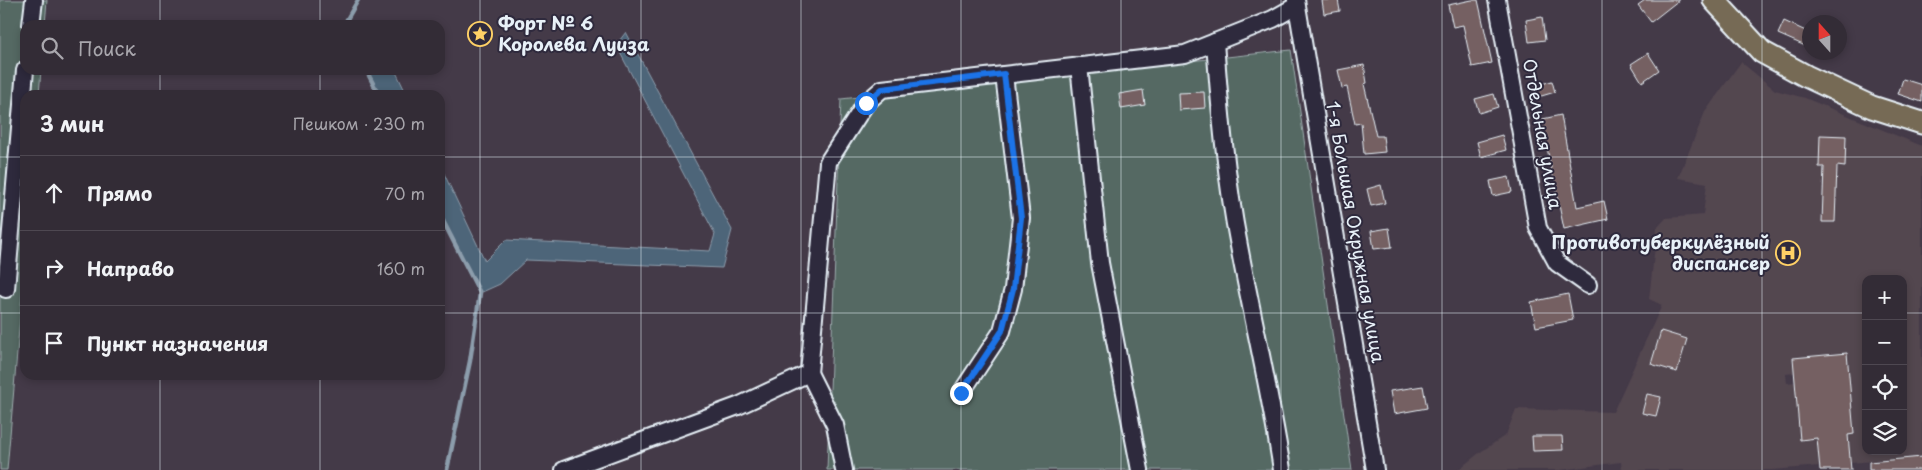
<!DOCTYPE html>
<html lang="ru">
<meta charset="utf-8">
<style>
body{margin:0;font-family:"Playpen Sans",sans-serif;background:#3e3842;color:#f1f3f6}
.controls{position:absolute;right:15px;bottom:15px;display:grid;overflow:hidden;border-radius:10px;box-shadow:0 2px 8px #0003}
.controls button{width:45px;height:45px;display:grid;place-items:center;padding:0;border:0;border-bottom:1px solid #4e4851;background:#332c36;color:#f1f3f6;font:25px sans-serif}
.compass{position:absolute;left:1802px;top:15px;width:45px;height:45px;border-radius:50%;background:#332c36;box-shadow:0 2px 8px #0003;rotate:339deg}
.stop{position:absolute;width:15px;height:15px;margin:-11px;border:4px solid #1a73e8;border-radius:50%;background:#fff}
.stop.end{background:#1a73e8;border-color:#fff;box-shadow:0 1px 5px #0008}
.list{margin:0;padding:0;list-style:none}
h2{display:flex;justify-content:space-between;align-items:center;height:65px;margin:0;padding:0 20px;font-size:21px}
h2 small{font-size:16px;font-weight:400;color:#a9a7ad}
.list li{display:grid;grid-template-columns:32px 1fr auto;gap:15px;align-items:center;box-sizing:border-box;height:75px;padding:0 20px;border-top:1px solid #4e4851}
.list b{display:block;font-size:19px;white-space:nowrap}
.list em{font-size:16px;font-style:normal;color:#a9a7ad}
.icon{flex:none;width:28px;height:28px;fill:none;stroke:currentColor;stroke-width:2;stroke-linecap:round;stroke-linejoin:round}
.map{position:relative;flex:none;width:1922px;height:470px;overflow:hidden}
.search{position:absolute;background:#332c36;box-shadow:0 2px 8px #0003;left:20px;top:20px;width:425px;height:55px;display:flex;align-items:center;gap:12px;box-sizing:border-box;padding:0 18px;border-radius:15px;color:#a9a7ad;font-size:19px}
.panel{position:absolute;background:#332c36;box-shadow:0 2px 8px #0003;left:20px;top:90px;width:425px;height:290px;border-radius:15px}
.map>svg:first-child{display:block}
</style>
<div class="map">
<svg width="1922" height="470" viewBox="0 0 1922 470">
<rect width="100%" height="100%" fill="#443a48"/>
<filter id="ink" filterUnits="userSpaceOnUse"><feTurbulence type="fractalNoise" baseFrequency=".02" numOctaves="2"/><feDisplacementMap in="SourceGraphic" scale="10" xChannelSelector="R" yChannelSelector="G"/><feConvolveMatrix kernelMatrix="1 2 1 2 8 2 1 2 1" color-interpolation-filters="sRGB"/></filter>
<g filter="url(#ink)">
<path fill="#534650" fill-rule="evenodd" d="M 1741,62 L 1775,90 L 1805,98 L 1922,146 L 1922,457 L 1850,463 L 1848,435 L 1854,434 L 1847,353 L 1793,358 L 1794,373 L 1786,374 L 1787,383 L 1795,382 L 1800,440 L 1817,438 L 1819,466 L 1773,470 L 1622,470 L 1621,462 L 1560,470 L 1458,470 L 1479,453 L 1506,435 L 1516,409 L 1613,412 L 1662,305 L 1649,299 L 1657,228 L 1666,218 L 1703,215 L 1707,183 L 1678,178 L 1705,112 ZM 1820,136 L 1846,136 L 1845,166 L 1837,166 L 1835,222 L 1823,222 L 1824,167 L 1819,167 ZM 1866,279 L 1903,279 L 1903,451 L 1866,451 ZM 1661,331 L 1687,339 L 1677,371 L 1651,364 ZM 1647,394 L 1661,397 L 1656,416 L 1642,413 ZM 1533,436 L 1562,436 L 1562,450 L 1533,451 Z"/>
<g fill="#546964" stroke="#9eadae">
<polygon points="0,0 47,0 45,25 25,25 25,70 41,70 39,95 25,95 25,259 7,470 0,470"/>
<polygon points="1291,50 1352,470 827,470 841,99"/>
</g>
<g fill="#4e6579" stroke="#8c9dac">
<polygon points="626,32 732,230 722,268 526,260 500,284 480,293 440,215 440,165 485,261 506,240 710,251 715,234 616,45"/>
<polygon points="366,70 395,70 407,95 379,95"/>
</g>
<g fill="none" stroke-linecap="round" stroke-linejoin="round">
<g stroke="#8c9dac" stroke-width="4.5">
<polyline points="348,25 346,21 358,0"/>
<polyline points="366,70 379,95"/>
<polyline points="440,215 480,293 470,361 447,470"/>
</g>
</g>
<g fill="#756162" stroke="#e8f1f8">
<polygon points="1322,0 1338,0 1340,11 1324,14"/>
<polygon points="1472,0 1478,0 1492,63 1472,67 1463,25 1453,27 1448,5"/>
<polygon points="1645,0 1679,0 1651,22 1638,5"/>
<polygon points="1542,17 1545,40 1529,42 1526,20"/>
<polygon points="1784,21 1810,33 1810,48 1778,34"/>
<polygon points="1648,53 1659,70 1642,82 1631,64"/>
<polygon points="1364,65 1367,83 1364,84 1376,136 1383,136 1385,152 1364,154 1361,123 1355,124 1347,87 1342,88 1338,70"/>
<polygon points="1903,79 1922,85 1922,102 1898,94"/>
<polygon points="1552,81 1555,92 1538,97 1535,86"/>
<polygon points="1143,90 1145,105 1121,109 1119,94"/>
<polygon points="1204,92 1205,108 1179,110 1178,93"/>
<polygon points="1494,94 1498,107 1479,113 1475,99"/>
<polygon points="1561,115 1577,207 1604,201 1608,219 1564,229 1547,148 1544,149 1538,120"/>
<polygon points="1502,135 1506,150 1481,157 1477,142"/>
<polygon points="1820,135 1846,136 1845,167 1837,166 1835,222 1822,222 1824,167 1819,167"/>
<polygon points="1509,177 1512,192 1493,196 1490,181"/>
<polygon points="1381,185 1385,203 1371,206 1367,189"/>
<polygon points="1389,228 1392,247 1374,249 1371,231"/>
<polygon points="1568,294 1573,320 1536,327 1531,302"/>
<polygon points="1661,331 1687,339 1677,372 1651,364"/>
<polygon points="1847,353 1854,434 1848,435 1851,470 1820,470 1817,438 1800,440 1793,358"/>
<polygon points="1423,386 1427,408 1394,414 1390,391"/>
<polygon points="1647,394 1661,397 1656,416 1642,413"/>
<polygon points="1532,436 1562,436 1563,450 1533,451"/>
<polygon points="1922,457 1922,470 1869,470 1869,462"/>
</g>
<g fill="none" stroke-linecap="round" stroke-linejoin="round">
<defs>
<g id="minor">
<polyline points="1296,0 1375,470"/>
<polyline points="1497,0 1538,228 1557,263 1588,285"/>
<polyline points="31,25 34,0"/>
<path d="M 1215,42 C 1220,110 1226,179 1239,246 C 1253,321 1271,395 1282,470"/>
<polyline points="1079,66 1100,263 1140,470"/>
<polyline points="6,289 25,70"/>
<polyline points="809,373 835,425 844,470"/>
<polyline points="961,393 1002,331 1013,289 1021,218 1004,75"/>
<polyline points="564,470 738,406 809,373 828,162 866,103 882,89 1185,54 1273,19 1296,6"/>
</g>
<polyline id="major" points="1714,0 1762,52 1806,76 1872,107 1922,123"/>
</defs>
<use href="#minor" stroke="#e8f1f8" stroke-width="20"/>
<use href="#major" stroke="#e8f1f8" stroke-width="25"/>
<use href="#minor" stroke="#2f2a3d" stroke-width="16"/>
<use href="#major" stroke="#766a55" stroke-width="21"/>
</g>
</g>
<g fill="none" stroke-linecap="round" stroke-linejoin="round" filter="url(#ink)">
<polyline stroke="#1a73e8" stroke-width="6" points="866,103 882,89 1004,74 1021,218 1013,289 1002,331 961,393"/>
</g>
<path fill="none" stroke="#e8f1f8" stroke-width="1" stroke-opacity="0.55" d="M 160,0 L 160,25M 320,0 L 320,25M 480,0 L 480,470M 641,0 L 641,470M 801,0 L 801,470M 961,0 L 961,470M 1121,0 L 1121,470M 1281,0 L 1281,470M 1442,0 L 1442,470M 1602,0 L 1602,470M 1762,0 L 1762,470M 160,70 L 160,95M 320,70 L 320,95M 0,157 L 25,157M 440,157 L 1922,157M 0,313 L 25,313M 440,313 L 1866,313M 1903,313 L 1922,313M 160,375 L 160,470M 320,375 L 320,470"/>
<defs>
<symbol id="sight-ring" viewBox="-11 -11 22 22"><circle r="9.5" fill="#2f2a3d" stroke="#ffd166" stroke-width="1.5"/><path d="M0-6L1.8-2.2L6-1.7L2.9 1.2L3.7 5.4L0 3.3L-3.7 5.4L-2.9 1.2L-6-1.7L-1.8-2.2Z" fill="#ffd166"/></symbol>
<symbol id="hospital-ring" viewBox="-11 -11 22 22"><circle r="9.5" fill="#2f2a3d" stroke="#ffd166" stroke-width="1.5"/><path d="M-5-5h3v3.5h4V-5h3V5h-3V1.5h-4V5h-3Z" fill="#ffd166"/></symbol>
</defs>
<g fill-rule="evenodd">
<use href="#sight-ring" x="466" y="20" width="28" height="28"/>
<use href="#hospital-ring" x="1774" y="239" width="28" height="28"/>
</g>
<g text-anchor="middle" stroke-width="4" stroke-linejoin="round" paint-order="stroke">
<g font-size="18" font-weight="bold" fill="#e8f1f8" stroke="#2f2a3d" text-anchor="start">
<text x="498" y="30">Форт № 6<tspan x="498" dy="21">Королева Луиза</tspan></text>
<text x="1770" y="249" text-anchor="end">Противотуберкулёзный<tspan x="1770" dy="21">диспансер</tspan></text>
</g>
<g font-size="18" fill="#e8f1f8" stroke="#2f2a3d">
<text transform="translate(1542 134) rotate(80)" y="6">Отдельная улица</text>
<text transform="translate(1355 232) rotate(80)" y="6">1-я Большая Окружная улица</text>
</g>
</g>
</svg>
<div class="controls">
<button>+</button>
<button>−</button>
<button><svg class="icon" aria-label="locate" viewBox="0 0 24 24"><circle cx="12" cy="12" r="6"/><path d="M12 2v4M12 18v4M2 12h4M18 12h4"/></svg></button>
<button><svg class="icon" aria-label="layers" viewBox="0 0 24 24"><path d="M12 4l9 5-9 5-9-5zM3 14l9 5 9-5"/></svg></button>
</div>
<svg class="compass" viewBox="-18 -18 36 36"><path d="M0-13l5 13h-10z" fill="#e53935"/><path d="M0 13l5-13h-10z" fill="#a9a7ad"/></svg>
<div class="stop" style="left:866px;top:103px"></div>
<div class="stop end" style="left:961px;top:393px"></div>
<div class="search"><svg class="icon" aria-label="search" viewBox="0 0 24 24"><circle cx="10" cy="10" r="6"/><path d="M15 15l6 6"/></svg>Поиск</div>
<section class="panel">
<h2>3 мин<small>Пешком · 230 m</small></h2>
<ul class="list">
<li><svg class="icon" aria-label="ahead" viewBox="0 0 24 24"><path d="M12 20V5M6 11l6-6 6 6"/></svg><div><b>Прямо</b></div><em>70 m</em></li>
<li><svg class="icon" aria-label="right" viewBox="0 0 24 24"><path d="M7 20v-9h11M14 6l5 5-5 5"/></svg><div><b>Направо</b></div><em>160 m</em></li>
<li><svg class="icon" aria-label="arrive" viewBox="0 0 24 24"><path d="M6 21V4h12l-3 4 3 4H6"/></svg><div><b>Пункт назначения</b></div></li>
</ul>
</section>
</div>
